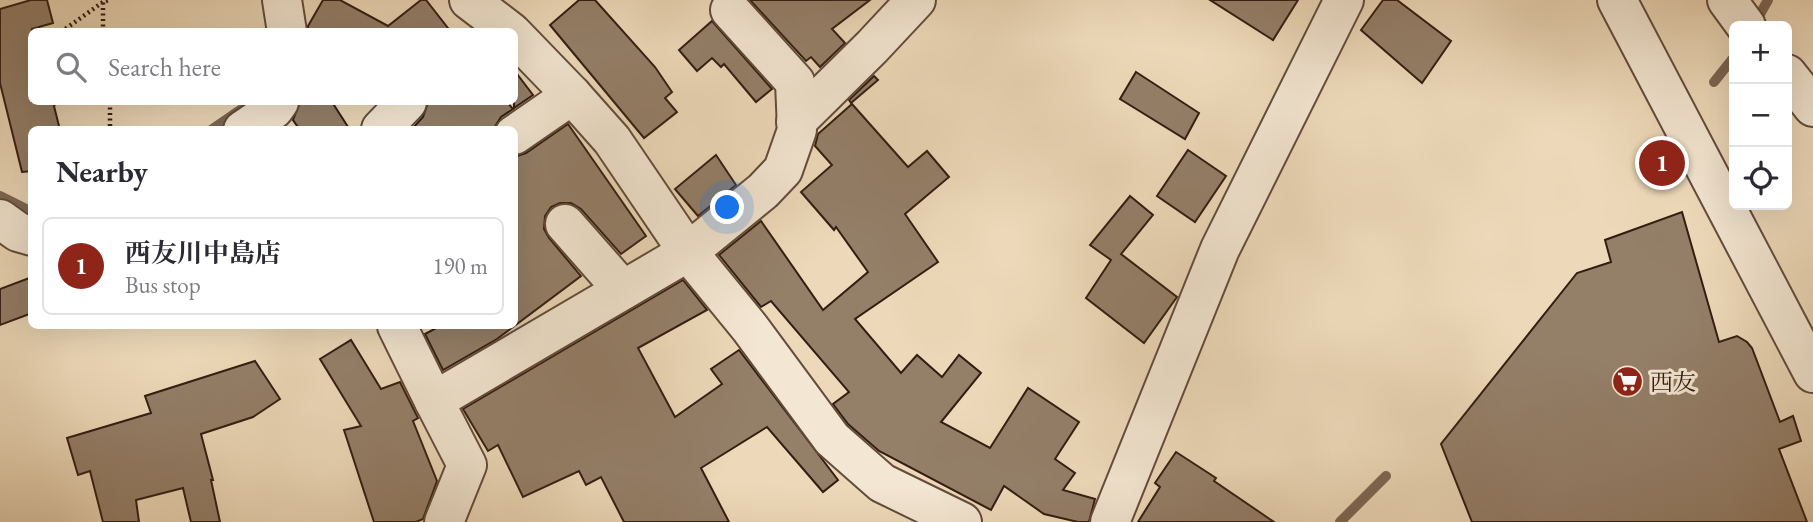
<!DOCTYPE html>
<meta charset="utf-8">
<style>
body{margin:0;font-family:"EB Garamond","Noto Serif JP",serif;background:#f7f7f7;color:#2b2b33}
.controls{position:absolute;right:21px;top:21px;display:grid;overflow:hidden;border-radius:10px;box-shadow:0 7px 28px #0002}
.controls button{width:63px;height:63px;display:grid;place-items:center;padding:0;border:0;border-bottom:2px solid #e1e1e2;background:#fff;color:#2b2b33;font:35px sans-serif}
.you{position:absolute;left:728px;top:208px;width:24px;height:24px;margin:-18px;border:5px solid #fff;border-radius:50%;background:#1a73e8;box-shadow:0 0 0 10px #1a73e833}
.badge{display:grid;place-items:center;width:46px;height:46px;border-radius:50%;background:#8f2418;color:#fff;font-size:23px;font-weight:700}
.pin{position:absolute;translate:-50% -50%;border:4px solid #fff;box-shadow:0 2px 7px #0006}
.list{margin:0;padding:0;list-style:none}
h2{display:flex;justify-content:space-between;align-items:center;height:91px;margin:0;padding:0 28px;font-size:30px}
h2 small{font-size:23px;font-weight:400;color:#7c7c81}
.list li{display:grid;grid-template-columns:46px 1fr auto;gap:21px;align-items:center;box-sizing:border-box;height:98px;margin:0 14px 14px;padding:0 14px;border:2px solid #e1e1e2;border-radius:10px}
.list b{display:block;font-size:26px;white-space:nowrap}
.list p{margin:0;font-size:23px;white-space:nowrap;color:#7c7c81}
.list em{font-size:23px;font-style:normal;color:#7c7c81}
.icon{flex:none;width:38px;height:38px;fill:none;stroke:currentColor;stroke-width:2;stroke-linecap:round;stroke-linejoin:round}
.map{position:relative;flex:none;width:1813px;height:522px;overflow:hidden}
.search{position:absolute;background:#fff;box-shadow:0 7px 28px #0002;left:28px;top:28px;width:490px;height:77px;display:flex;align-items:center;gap:18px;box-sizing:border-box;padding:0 24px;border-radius:10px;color:#7c7c81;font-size:26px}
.panel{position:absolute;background:#fff;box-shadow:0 7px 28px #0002;left:28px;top:126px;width:490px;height:203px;border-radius:10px}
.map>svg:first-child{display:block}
</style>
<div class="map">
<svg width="1813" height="522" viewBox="0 0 1813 522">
<rect width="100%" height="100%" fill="#edd9b9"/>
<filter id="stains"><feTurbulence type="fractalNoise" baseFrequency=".00286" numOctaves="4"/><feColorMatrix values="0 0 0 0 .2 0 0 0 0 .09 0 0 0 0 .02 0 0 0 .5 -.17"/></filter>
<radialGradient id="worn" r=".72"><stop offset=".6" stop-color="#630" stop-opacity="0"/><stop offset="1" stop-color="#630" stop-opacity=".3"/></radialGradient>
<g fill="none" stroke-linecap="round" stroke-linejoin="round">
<g stroke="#7d6754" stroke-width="10">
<polyline points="1755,23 1768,0"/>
<polyline points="1714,82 1734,57"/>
<polyline points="211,130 240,110"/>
<polyline points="0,196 32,212"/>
<polyline points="1340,522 1386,476"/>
</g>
</g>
<g fill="#947f69" stroke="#331d12" stroke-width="2">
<polygon points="31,0 47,0 53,23 32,29 32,102 57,102 54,106 60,130 32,130 32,171 22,172 0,83 0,9"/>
<polygon points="323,0 340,0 388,26 421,0 426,0 451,32 308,32 308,26"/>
<polygon points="579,0 595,0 655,67 672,92 665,98 677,112 644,138 550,25"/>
<polygon points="750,0 870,0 832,29 845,43 820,67 811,57 806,61"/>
<polygon points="1210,0 1298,0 1273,40"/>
<polygon points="1383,0 1397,0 1451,41 1422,83 1361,30"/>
<polygon points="712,21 772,89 756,102 724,64 721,67 712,58 697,71 679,50"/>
<polygon points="514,70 533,95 514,108"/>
<polygon points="1136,72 1199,113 1185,139 1120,99"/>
<polygon points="874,76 878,80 851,103 849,100"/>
<polygon points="300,102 332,102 350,130 300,130 293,120"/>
<polygon points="428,102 507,102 513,109 501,117 493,130 411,130 423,117"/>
<polygon points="852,104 908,167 927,151 949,177 905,214 938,262 855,319 901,373 917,355 942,377 959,355 981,373 941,422 990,448 1028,388 1079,422 1055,459 1075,473 1063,490 1095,499 1089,522 1078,522 1044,514 1004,486 991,510 879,451 848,424 833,404 849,392 771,301 761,307 719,255 761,221 823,310 868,272 836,227 834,230 801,192 832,165 815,146 818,134"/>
<polygon points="568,124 646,236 621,254 581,209 571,203 560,203 551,207 545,216 544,229 549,238 581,276 497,339 443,370 425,334 440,326 514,326 514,157 526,153"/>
<polygon points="1188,150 1226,176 1195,222 1157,196"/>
<polygon points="716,155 736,185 698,216 675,189"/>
<polygon points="1130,196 1153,215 1121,254 1177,297 1144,343 1086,298 1111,260 1090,245"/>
<polygon points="1682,212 1719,342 1737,336 1747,342 1752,348 1780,422 1793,416 1801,441 1779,449 1807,522 1472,522 1441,444 1577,273 1611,262 1605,240"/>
<polygon points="32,277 32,313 0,325 0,289"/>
<polygon points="683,280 707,310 638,348 675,417 722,384 711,369 739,350 838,480 823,492 767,427 701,468 729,522 624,522 601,477 586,485 579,471 523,497 498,445 488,451 463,409"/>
<polygon points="351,340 381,389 400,382 418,418 413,421 437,481 423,519 416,522 374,522 344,430 361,426 320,359"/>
<polygon points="255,361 280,399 253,417 201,434 213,480 211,480 220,522 191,522 183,488 136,500 139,522 103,522 90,471 78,475 67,438 151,413 145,396"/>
<polygon points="1176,452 1216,478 1214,481 1274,522 1138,522 1160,487 1155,483"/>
</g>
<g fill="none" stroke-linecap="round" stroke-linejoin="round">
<defs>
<g id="minor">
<polyline points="282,0 287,32"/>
<polyline points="469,0 511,32"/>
<polyline points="1617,0 1813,373"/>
<polyline points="1727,0 1746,26"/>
<polyline points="514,35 572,95 612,140 688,252 750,328 832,439 882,483 962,522"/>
<polyline points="1787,74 1813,107"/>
<polyline points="796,122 872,47 916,0"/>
<polyline points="381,129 407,102"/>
<polyline points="243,130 274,109 279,102"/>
<polyline points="514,135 572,95"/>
<polyline points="0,219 18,232 32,236"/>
<polyline points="565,224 623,290"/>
<polyline points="397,326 434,401"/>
<polyline points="444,522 467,465 434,401 688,252 763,191 783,170 797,130 795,82 730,10"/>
<polyline points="1110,522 1220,249 1344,0"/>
</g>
</defs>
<use href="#minor" stroke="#624c3c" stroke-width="42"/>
<g stroke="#331d12" stroke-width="4.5" stroke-dasharray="2 3.5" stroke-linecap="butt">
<polyline points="61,32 103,2"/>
<polyline points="103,32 103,2 109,0"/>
<polyline points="110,102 110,130"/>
</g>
<use href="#minor" stroke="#f3e6d2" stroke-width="38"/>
</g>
<defs>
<symbol id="supermarket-disc" viewBox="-11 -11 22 22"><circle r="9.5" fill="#8f2418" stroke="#f3e6d2"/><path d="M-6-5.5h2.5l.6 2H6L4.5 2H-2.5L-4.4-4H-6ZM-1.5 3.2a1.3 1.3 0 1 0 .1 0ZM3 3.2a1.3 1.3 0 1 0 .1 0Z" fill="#fff"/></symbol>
</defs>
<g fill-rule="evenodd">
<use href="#supermarket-disc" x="1610" y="364" width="35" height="35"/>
</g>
<g text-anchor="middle" stroke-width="6" stroke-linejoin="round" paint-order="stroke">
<g font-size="23" fill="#331d12" stroke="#f3e6d2" text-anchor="start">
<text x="1650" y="390">西友</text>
</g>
</g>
<rect width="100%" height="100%" filter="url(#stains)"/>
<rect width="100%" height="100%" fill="url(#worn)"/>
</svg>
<div class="controls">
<button>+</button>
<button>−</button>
<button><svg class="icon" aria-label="locate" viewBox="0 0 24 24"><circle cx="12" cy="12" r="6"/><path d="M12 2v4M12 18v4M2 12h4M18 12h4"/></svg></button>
</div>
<div class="you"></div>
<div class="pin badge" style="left:1662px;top:163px">1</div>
<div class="search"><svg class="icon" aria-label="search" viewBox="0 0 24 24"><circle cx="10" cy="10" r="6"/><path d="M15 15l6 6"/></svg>Search here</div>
<section class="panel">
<h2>Nearby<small></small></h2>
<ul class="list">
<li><span class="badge">1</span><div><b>西友川中島店</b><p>Bus stop</p></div><em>190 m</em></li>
</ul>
</section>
</div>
